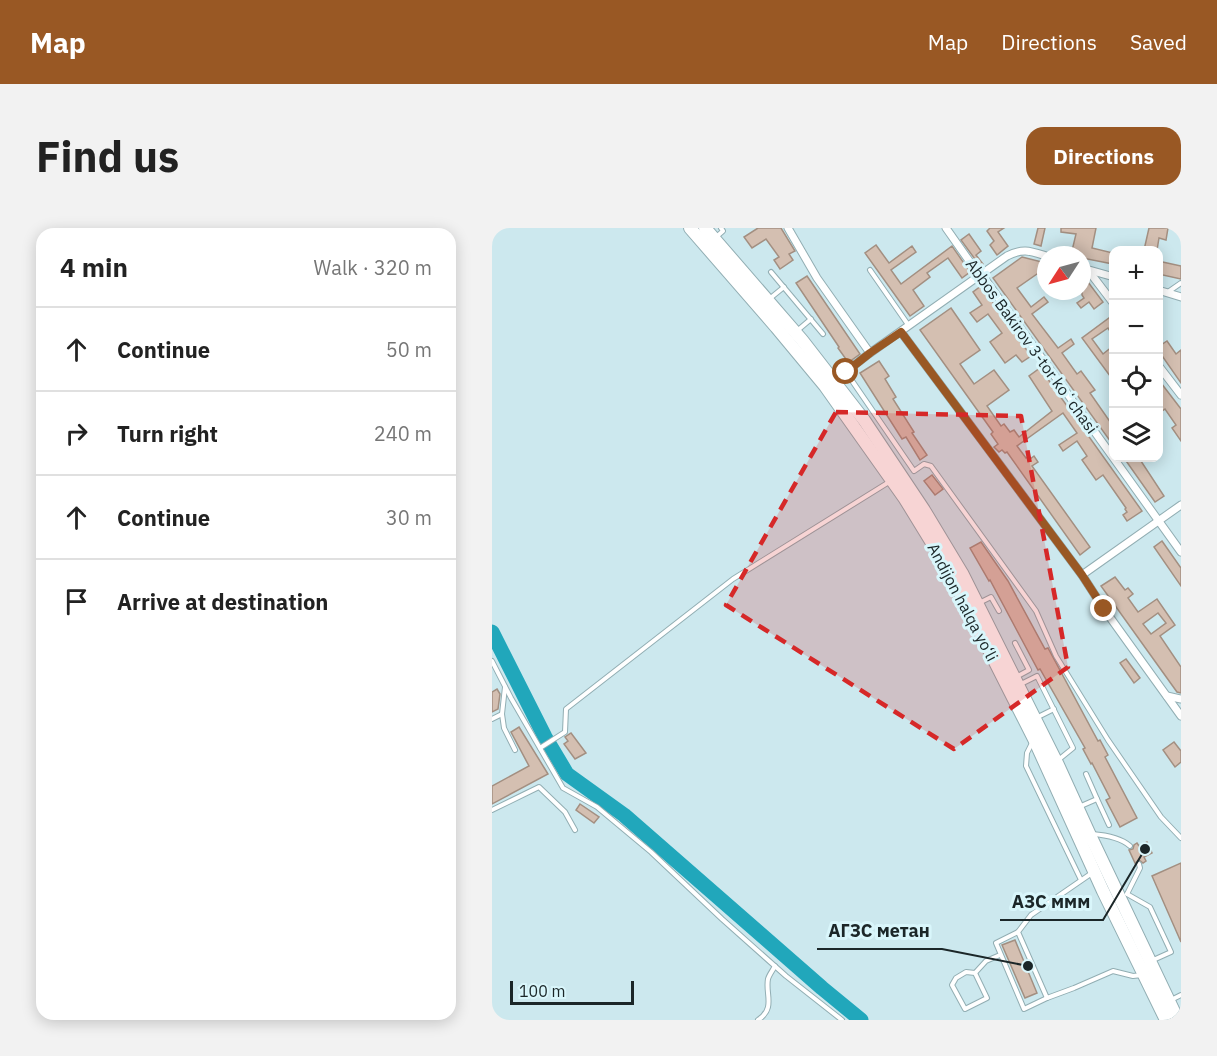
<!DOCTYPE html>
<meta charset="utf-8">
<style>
body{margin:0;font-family:"IBM Plex Sans",sans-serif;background:#f2f2f2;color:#222}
.controls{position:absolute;right:18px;top:18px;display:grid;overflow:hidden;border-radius:12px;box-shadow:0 3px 15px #0003}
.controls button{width:54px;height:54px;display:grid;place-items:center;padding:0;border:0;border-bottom:2px solid #e0e0e0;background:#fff;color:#222;font:30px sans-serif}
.compass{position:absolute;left:545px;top:18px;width:54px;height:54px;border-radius:50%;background:#fff;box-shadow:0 3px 15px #0003;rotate:234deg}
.scale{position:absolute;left:18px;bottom:15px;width:124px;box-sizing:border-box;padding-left:6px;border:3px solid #1b2628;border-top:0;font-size:16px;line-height:21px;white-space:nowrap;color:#1b2628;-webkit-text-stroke:4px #d9f6fb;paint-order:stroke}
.stop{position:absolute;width:18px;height:18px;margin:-14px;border:4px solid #995824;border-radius:50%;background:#fff}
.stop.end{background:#995824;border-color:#fff;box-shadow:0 2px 6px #0008}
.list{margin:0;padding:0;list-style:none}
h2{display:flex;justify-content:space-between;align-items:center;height:78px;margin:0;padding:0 24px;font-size:26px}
h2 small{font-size:20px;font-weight:400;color:#767676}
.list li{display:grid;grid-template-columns:39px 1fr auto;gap:18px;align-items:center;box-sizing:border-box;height:84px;padding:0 24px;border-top:2px solid #e0e0e0}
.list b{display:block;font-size:22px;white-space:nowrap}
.list em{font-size:20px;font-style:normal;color:#767676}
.icon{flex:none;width:33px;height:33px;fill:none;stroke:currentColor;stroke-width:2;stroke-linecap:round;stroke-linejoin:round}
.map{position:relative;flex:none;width:689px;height:792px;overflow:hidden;border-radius:18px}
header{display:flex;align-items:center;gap:36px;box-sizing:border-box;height:84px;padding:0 30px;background:#995824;color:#fff}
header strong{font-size:28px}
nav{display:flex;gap:33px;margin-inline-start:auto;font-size:21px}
.intro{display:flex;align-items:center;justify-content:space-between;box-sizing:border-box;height:144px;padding:0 36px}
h1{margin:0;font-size:42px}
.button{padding:15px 27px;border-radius:18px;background:#995824;color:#fff;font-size:21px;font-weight:700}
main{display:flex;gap:36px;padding:0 36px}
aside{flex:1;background:#fff;border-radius:18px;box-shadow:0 3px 15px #0003}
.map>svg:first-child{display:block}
</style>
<header>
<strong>Map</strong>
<nav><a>Map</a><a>Directions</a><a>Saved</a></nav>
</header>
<div class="intro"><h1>Find us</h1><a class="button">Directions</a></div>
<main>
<aside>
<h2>4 min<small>Walk · 320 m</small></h2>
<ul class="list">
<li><svg class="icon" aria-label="ahead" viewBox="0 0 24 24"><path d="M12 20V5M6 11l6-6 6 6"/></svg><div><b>Continue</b></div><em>50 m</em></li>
<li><svg class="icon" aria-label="right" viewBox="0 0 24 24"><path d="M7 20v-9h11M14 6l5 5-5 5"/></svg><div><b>Turn right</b></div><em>240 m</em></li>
<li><svg class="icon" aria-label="ahead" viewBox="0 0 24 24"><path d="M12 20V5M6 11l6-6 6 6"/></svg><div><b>Continue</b></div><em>30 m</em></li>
<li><svg class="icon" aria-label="arrive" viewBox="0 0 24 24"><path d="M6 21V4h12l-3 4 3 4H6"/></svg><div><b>Arrive at destination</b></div></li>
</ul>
</aside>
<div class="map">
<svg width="689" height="792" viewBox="0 0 689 792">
<rect width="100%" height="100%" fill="#cce8ee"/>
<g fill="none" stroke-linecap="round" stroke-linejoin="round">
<polyline stroke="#21a7bb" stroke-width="15" points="0,404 53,509 75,546 132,587 330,760 369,792"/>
</g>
<g fill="#d4bfb1" stroke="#a38f81" stroke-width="1.5" fill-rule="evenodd">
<polygon points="266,0 289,0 303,23 297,26 301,32 288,41 282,32 287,29 274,11 260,20 252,9"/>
<polygon points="498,0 512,0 506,4 516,18 505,27 498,17 502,13 495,3"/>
<polygon points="546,0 553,0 549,18 542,16"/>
<polygon points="569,0 604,0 600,20 621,25 621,36 590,30 590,27 579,27 584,6 569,4"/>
<polygon points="657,0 676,0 674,12 667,10 665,22 652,22"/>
<polygon points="477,6 489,23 484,27 491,36 488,38 469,12"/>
<polygon points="384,17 397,35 420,18 424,24 399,42 409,56 460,18 478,44 470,50 456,30 435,45 438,49 421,62 432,78 418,88 373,25"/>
<polygon points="530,29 554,35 554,48 545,46 525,60 539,79 552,69 556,74 540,86 566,120 579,111 582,116 570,125 585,146 589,143 603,162 598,165 621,198 621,217 501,50"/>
<polygon points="666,33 689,38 689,51 666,46"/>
<polygon points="590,46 611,74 602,81 597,74 589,80 585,75 592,70 590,67"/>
<polygon points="315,48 368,126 357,134 356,134 346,120 347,119 304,55"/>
<polygon points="489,58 539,128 530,134 524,127 513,135 498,114 510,105 496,86 485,94 478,85 490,77 481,64"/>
<polygon points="459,80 488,122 468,136 482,156 502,142 517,162 495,178 509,198 512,196 518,204 522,202 527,209 560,183 537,148 548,140 650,283 635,293 631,287 635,284 633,281 634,280 611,247 604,252 590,232 595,228 585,213 571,223 567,217 585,205 571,185 525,218 534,230 536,229 538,231 542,228 546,234 540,238 598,319 588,327 515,224 513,225 510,222 507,224 502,219 506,216 499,206 501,204 428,102"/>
<polygon points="621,87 621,108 616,100 600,111 611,126 621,118 621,152 590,110"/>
<polygon points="675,113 684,126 689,122 689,155 666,122 666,119"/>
<polygon points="387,133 397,148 393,151 404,169 401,171 422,204 420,205 435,227 428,232 414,209 410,211 368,145"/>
<polygon points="666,151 689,181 689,213 680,200 684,197 673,181 666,186"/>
<polygon points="632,230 647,230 672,268 663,274"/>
<polygon points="440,247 451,261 443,267 432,253"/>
<polygon points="670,313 689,340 689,358 662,319"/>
<polygon points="489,314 516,353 553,421 556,420 606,513 608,512 616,527 613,529 645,590 628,599 614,572 618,570 600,535 599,536 591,521 593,520 548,441 546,442 498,352 497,353 478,320"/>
<path d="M 623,349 L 633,362 L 636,360 L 641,366 L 636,370 L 646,384 L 665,371 L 683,397 L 668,408 L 689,439 L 689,465 L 685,464 L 609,358 ZM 666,385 L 674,395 L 659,406 L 651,396 Z"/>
<polygon points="634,431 648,450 642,455 628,435"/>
<polygon points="5,461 8,466 6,481 0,484 0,464"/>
<polygon points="27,499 56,546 0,576 0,558 37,538 19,504"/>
<polygon points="79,505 94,525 83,531 72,516 76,513 73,509"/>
<polygon points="682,514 689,523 689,534 683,539 671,522"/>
<polygon points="88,576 107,589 102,595 84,582"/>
<polygon points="655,614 660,625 652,629 654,633 651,635 647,632 643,635 637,622 641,621 642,617 645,615 647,618"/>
<polygon points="689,635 689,714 660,648"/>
<polygon points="523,712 545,765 533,770 510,717"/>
</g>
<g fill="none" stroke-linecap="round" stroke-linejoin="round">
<defs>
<g id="lane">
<polyline points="223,10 231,3 229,0"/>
<polyline points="378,42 417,98"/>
<polyline points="279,44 331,106"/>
<polyline points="676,64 689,55"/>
<polyline points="276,72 292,59"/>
<polyline points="306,102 319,91"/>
<polyline points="354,144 422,243 432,236 439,238 544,383 564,428 616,512 669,589 689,610"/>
<polyline points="487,375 499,369 507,383"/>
<polyline points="523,415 537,442 524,449"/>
<polyline points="0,433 19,470 71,560 105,579 159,624 230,691 294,748 350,792"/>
<polyline points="529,456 545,448 581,520 565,533"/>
<polyline points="10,486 12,500 23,522"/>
<polyline points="546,489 562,481"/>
<polyline points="0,491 10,486 13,459"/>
<polyline points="540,515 535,525 534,538 589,652"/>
<polyline points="48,520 73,504 74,481 241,351 397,254"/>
<polyline points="605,571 617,597"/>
<polyline points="589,578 605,571 594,546"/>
<polyline points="0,582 47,559 73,584 83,602"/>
<path d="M 600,606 C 613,607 628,609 638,618"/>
<polyline points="600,645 539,687 526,704 555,770 582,760 621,743 641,748 650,747"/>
<polyline points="635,666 658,679 679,724 659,733"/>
<polyline points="635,666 648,640 647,636"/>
<polyline points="526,704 504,715 532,781 555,770"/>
<polygon points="474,744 483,745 495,770 473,781 460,757 464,750"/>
<polyline points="483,745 494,733 508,727"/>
<polyline points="679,772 689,767"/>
<path d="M 266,792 C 284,780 273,766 276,751 C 277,747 281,742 283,738"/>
</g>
<g id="street">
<polyline points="296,0 325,50 378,125"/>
<polyline points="454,0 485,44 490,47 689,324"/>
<polyline points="590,40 622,49"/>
<polyline points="596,42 622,76"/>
<polyline points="666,62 689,69"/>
<polyline points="409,104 590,347 612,381 689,488"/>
<polyline points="666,137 689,167"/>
<path d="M 342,153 L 378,125 L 515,28 C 531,20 538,23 554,28"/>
<polyline points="590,347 689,277"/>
<polyline points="675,468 689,471"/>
</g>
<g id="highway">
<polyline points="198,0 284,99 333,158 413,271 456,341 542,511 611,663 674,792"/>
<polyline points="213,0 310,112 372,192 432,282 470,345 566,537 597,605 686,792"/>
</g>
</defs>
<use href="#lane" stroke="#92aeb3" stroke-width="6"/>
<use href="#street" stroke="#92aeb3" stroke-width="9"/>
<use href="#highway" stroke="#92aeb3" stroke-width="14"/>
<use href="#lane" stroke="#fff" stroke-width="4"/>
<use href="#street" stroke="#fff" stroke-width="7"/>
<use href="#highway" stroke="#fff" stroke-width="12"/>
</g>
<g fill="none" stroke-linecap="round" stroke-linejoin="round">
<polyline stroke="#995824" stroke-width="8" points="354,144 378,125 409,104 590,347 612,381"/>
</g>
<path fill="#d62828" fill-opacity="0.2" stroke="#d62828" stroke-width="4.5" stroke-dasharray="12 8" stroke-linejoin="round" d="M 344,184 L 529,188 L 576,439 L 462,521 L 234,377 Z"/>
<g text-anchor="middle" stroke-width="6" stroke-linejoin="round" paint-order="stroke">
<g font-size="16" fill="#1b2628" stroke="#d9f6fb">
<text transform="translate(540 118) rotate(54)" y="6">Abbos Bakirov 3-tor koʻchasi</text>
<text transform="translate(471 374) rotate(62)" y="6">Andijon halqa yo‘li</text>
</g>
</g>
<path fill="none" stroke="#1b2628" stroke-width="2" d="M653 621L611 692H508M536 738L450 721H325"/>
<g fill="#1b2628" stroke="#d9f6fb" stroke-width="2">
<circle cx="653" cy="621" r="6"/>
<circle cx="536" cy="738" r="6"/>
</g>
<g font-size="18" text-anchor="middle" font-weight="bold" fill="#1b2628" stroke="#d9f6fb" stroke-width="6" stroke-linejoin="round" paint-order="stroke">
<text x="559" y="680">АЗС ммм</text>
<text x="387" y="709">АГЗС метан</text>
</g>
</svg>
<div class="controls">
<button>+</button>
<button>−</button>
<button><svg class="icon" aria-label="locate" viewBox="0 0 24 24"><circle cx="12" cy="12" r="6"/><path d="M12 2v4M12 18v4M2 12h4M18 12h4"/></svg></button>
<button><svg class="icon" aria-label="layers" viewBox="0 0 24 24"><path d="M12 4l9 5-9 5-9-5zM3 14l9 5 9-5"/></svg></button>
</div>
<svg class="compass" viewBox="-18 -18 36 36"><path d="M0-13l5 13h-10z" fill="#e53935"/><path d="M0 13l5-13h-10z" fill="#767676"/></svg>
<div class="scale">100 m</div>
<div class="stop" style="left:354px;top:144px"></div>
<div class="stop end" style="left:612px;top:381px"></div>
</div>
</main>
